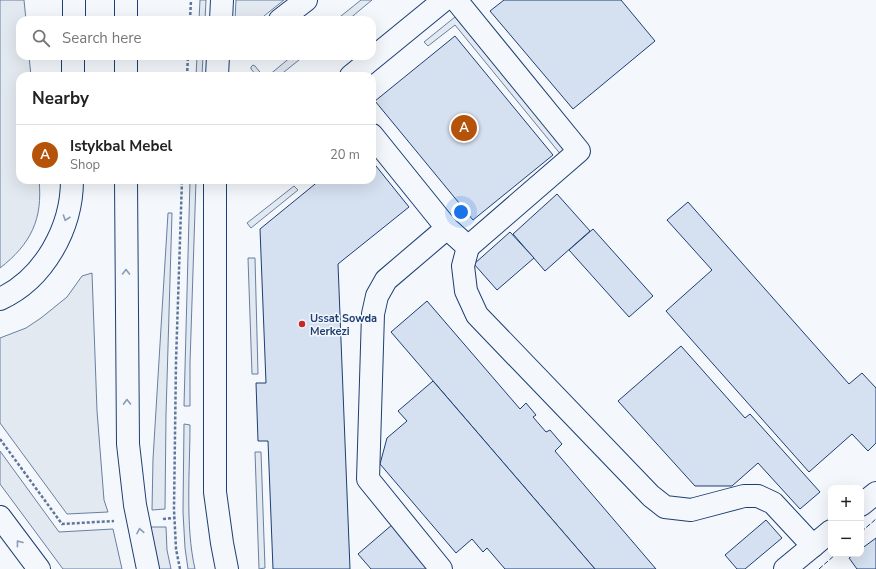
<!DOCTYPE html>
<meta charset="utf-8">
<style>
body{margin:0;font-family:"Nunito Sans",sans-serif;background:#f2f2f2;color:#222}
.controls{position:absolute;right:12px;bottom:12px;display:grid;overflow:hidden;border-radius:8px;box-shadow:0 4px 16px #0002}
.controls button{width:36px;height:36px;display:grid;place-items:center;padding:0;border:0;border-bottom:1px solid #e0e0e0;background:#fff;color:#222;font:20px sans-serif}
.you{position:absolute;left:461px;top:212px;width:14px;height:14px;margin:-10px;border:3px solid #fff;border-radius:50%;background:#1a73e8;box-shadow:0 0 0 6px #1a73e833}
.badge{display:grid;place-items:center;width:26px;height:26px;border-radius:50%;background:#b45309;color:#fff;font-size:13px;font-weight:700}
.pin{position:absolute;translate:-50% -50%;border:2px solid #fff;box-shadow:0 1px 4px #0006}
.list{margin:0;padding:0;list-style:none}
h2{display:flex;justify-content:space-between;align-items:center;height:52px;margin:0;padding:0 16px;font-size:17px}
h2 small{font-size:13px;font-weight:400;color:#767676}
.list li{display:grid;grid-template-columns:26px 1fr auto;gap:12px;align-items:center;box-sizing:border-box;height:60px;padding:0 16px;border-top:1px solid #e0e0e0}
.list b{display:block;font-size:15px;white-space:nowrap}
.list p{margin:0;font-size:13px;white-space:nowrap;color:#767676}
.list em{font-size:13px;font-style:normal;color:#767676}
.icon{flex:none;width:22px;height:22px;fill:none;stroke:currentColor;stroke-width:2;stroke-linecap:round;stroke-linejoin:round}
.map{position:relative;flex:none;width:876px;height:569px;overflow:hidden}
.search{position:absolute;background:#fff;box-shadow:0 4px 16px #0002;left:16px;top:16px;width:360px;height:44px;display:flex;align-items:center;gap:10px;box-sizing:border-box;padding:0 14px;border-radius:12px;color:#767676;font-size:15px}
.panel{position:absolute;background:#fff;box-shadow:0 4px 16px #0002;left:16px;top:72px;width:360px;height:112px;border-radius:12px}
.map>svg:first-child{display:block}
</style>
<div class="map">
<svg width="876" height="569" viewBox="0 0 876 569">
<rect width="100%" height="100%" fill="#f4f7fb"/>
<g fill="#e3e9f0" stroke="#687fa3">
<path d="M 0,0 L 24,0 L 26,20 L 20,20 L 20,56 L 29,56 L 31,76 L 20,76 L 20,180 L 39,180 C 43,219 31,244 0,268 Z"/>
<polygon points="200,0 206,0 205,20 199,20"/>
<polygon points="236,0 284,0 259,20 235,20"/>
<polygon points="361,0 372,0 348,20 336,20"/>
<polygon points="455,17 566,152 562,156 455,25 428,46 424,42"/>
<polygon points="197,56 203,56 202,76 196,76"/>
<polygon points="292,56 304,56 279,76 268,76"/>
<polygon points="253,65 255,66 263,76 257,76 251,69 251,67"/>
<polygon points="190,180 196,180 190,363 190,406 184,406"/>
<polygon points="294,186 298,190 251,228 247,223"/>
<polygon points="168,213 172,213 166,414 165,509 152,510 153,459"/>
<polygon points="248,258 255,258 258,374 252,374"/>
<polygon points="92,273 97,411 104,500 108,512 67,514 0,423 0,338 26,328 41,318 67,297 82,276"/>
<path d="M 184,424 L 190,425 C 190,469 185,526 195,569 L 188,569 L 185,548 L 183,512 Z"/>
<polygon points="0,451 59,532 113,529 122,569 63,569 0,484"/>
<polygon points="255,452 261,452 265,568 259,569"/>
<polygon points="148,527 166,527 167,550 171,569 156,569"/>
</g>
<g fill="#d5e0f0" stroke="#1d3f73">
<polygon points="504,0 621,0 655,41 573,109 490,11"/>
<polygon points="455,36 553,155 473,220 375,101"/>
<polygon points="372,161 409,207 338,264 350,569 273,569 268,441 258,441 256,383 266,383 260,229 320,180 372,180"/>
<polygon points="557,194 590,231 545,271 513,234"/>
<polygon points="688,202 849,384 862,373 876,388 876,443 868,451 852,434 809,472 666,311 712,270 667,220"/>
<polygon points="593,229 653,296 629,317 569,250"/>
<polygon points="510,232 534,258 497,290 474,264"/>
<polygon points="427,301 520,409 526,403 536,415 533,417 546,432 550,430 562,444 555,451 656,569 595,569 391,332"/>
<polygon points="681,346 745,418 750,414 820,492 800,509 758,463 732,486 695,486 618,401"/>
<polygon points="433,381 595,569 505,569 487,548 483,552 472,539 456,553 380,464 387,438 407,421 398,411"/>
<polygon points="766,520 782,538 745,569 737,569 725,555"/>
<polygon points="393,524 432,569 371,569 358,554"/>
<polygon points="876,538 876,569 857,569 849,558 855,554 861,554 861,549"/>
</g>
<g fill="none" stroke-linecap="round" stroke-linejoin="round">
<defs>
<g id="minor">
<polyline points="456,0 579,151 468,247"/>
<polyline points="221,20 222,0"/>
<polyline points="280,20 306,0"/>
<polyline points="217,76 218,56"/>
<polyline points="351,76 444,0"/>
<polyline points="372,135 447,228 386,280 377,296 373,314 368,479 441,569"/>
<polyline points="215,180 215,492 222,543 227,569"/>
<polyline points="447,228 468,247 463,266 466,291 477,315 651,496 665,507 691,510 744,496 758,496 773,503 813,546"/>
<polyline points="861,505 876,493"/>
<polyline points="785,569 831,531"/>
</g>
<g id="highway">
<polyline points="126,0 126,20"/>
<polyline points="74,20 74,0"/>
<polyline points="126,56 126,76"/>
<polyline points="73,76 73,56"/>
<polyline points="126,180 128,444 135,505 148,569"/>
<path d="M 0,299 C 44,279 72,228 72,180"/>
<polyline points="0,517 39,569"/>
</g>
</defs>
<use href="#minor" stroke="#1d3f73" stroke-width="24"/>
<use href="#highway" stroke="#1d3f73" stroke-width="24"/>
<g stroke="#5e769c" stroke-width="2.5" stroke-dasharray="3 2" stroke-linecap="butt">
<polyline points="190,20 191,0"/>
<polyline points="187,76 188,56"/>
<polyline points="0,439 62,524 114,521"/>
<polyline points="163,519 174,518"/>
<polyline points="180,569 176,549 174,509 176,361 182,180"/>
</g>
<use href="#minor" stroke="#f4f7fb" stroke-width="22"/>
<use href="#highway" stroke="#f4f7fb" stroke-width="22"/>
<g stroke="#1d3f73" stroke-width="1" stroke-dasharray="5 2" stroke-linecap="butt">
<polyline points="861,532 876,519"/>
<polyline points="819,569 836,554"/>
</g>
</g>
<defs><path id="oneway-chevron" d="M-2-3.5L2.5 0L-2 3.5" fill="none" stroke-width="1.6" stroke-linecap="round" stroke-linejoin="round"/></defs>
<g stroke="#889bb7">
<use href="#oneway-chevron" transform="translate(66 218) rotate(109)"/>
<use href="#oneway-chevron" transform="translate(126 272) rotate(-90)"/>
<use href="#oneway-chevron" transform="translate(127 402) rotate(-91)"/>
<use href="#oneway-chevron" transform="translate(140 531) rotate(-101)"/>
<use href="#oneway-chevron" transform="translate(19 543) rotate(-127)"/>
</g>
<circle fill="#c62828" stroke="#f4f7fb" stroke-width="1.5" cx="302" cy="324" r="4"/>
<g text-anchor="middle" stroke-width="3" stroke-linejoin="round" paint-order="stroke">
<g font-size="11" font-weight="bold" fill="#1d3f73" stroke="#f4f7fb" text-anchor="start">
<text x="310" y="322">Ussat Sowda<tspan x="310" dy="13">Merkezi</tspan></text>
</g>
</g>
</svg>
<div class="controls">
<button>+</button>
<button>−</button>
</div>
<div class="you"></div>
<div class="pin badge" style="left:464px;top:128px">A</div>
<div class="search"><svg class="icon" aria-label="search" viewBox="0 0 24 24"><circle cx="10" cy="10" r="6"/><path d="M15 15l6 6"/></svg>Search here</div>
<section class="panel">
<h2>Nearby<small></small></h2>
<ul class="list">
<li><span class="badge">A</span><div><b>Istykbal Mebel</b><p>Shop</p></div><em>20 m</em></li>
</ul>
</section>
</div>
